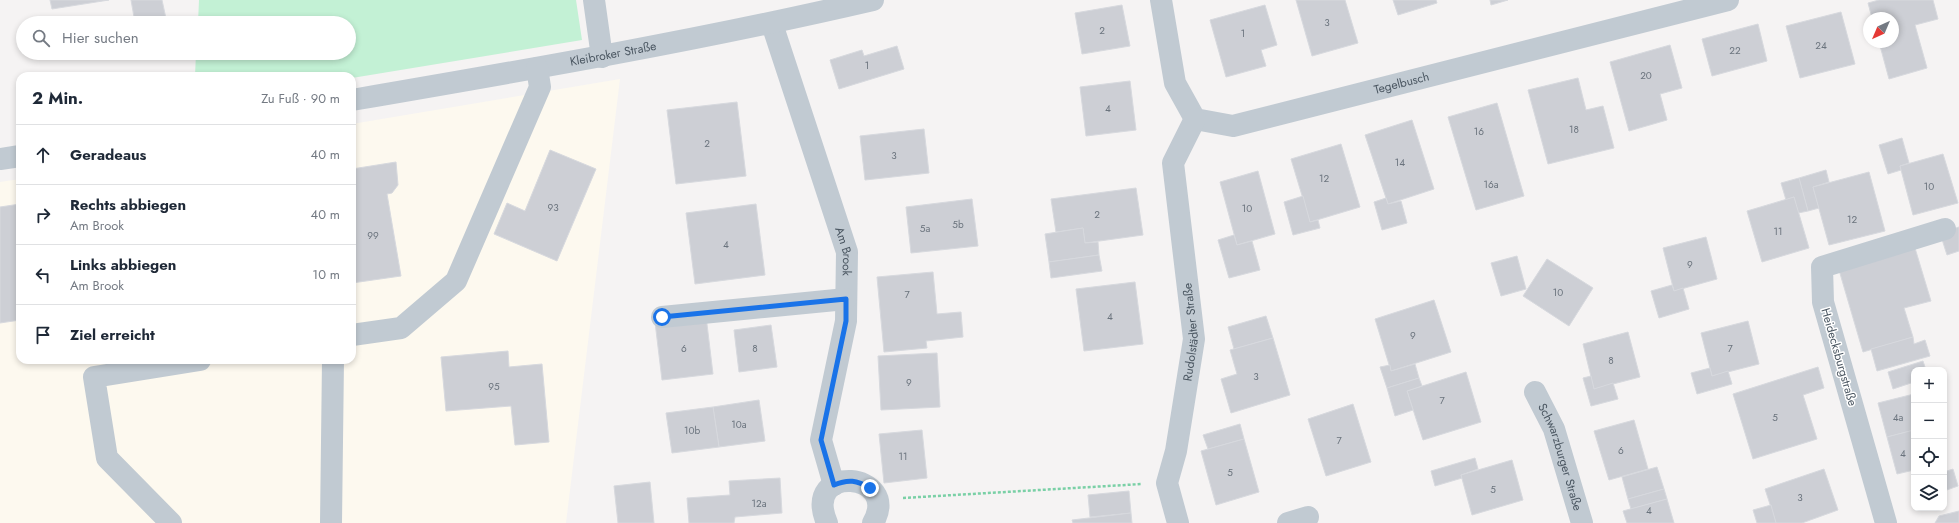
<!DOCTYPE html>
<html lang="de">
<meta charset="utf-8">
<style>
body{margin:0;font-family:Jost,sans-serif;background:#f2f2f3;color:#1f2937}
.controls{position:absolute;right:12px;bottom:12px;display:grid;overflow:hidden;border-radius:8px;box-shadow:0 2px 6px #0003}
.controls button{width:36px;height:36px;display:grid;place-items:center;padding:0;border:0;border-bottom:1px solid #e0e1e3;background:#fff;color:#1f2937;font:20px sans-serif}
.compass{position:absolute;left:1863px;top:12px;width:36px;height:36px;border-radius:50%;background:#fff;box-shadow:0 2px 6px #0003;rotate:224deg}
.stop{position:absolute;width:12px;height:12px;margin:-9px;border:3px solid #1a73e8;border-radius:50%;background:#fff}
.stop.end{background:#1a73e8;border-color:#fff;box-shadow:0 1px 4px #0008}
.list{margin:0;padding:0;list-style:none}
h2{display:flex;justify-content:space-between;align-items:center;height:52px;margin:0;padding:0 16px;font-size:17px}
h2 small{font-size:13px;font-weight:400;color:#747a83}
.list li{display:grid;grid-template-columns:26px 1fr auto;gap:12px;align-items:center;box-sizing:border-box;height:60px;padding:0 16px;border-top:1px solid #e0e1e3}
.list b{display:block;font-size:15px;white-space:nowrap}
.list p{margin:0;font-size:13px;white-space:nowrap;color:#747a83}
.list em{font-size:13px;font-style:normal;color:#747a83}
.icon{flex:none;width:22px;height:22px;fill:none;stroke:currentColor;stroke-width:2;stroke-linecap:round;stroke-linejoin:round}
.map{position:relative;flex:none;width:1959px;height:523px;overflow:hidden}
.search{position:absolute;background:#fff;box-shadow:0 2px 6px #0003;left:16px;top:16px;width:340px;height:44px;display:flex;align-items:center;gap:10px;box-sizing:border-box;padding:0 14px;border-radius:22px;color:#747a83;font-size:15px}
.panel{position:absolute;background:#fff;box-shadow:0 2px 6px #0003;left:16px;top:72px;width:340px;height:292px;border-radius:12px}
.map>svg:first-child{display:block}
</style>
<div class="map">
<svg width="1959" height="523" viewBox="0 0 1959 523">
<rect width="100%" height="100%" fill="#f5f3f3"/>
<polygon fill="#fdf9ef" points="620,79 566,523 0,523 0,182 20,179 20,360 352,360 352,124"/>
<polygon fill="#c3f1d5" points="199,0 576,0 582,40 352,78 352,76 195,76 196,53 349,53 349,23 198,23"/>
<g fill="#cdcfd5" stroke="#d7d9de">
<polygon points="50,0 109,0 52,9"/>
<polygon points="131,0 162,0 167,23 135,23"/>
<polygon points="1296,0 1345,0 1358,43 1312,56"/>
<polygon points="1393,0 1436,0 1437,3 1398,15"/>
<polygon points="1490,0 1508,0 1491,5"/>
<polygon points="1879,0 1933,0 1938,19 1915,25 1927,68 1889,79 1879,42 1893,42 1893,18 1872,18 1868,3"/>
<polygon points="1122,5 1130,46 1082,54 1075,13"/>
<polygon points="1265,5 1277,45 1261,50 1266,66 1226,77 1210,20"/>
<polygon points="1841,12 1855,64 1800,78 1786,26"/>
<polygon points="1758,24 1767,61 1712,76 1702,39"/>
<polygon points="1670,45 1682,88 1660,94 1667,120 1629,131 1610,62"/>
<polygon points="897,46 904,69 839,89 830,60 862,50 864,56"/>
<polygon points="1578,78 1586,110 1603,106 1614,148 1548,164 1528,90"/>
<polygon points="1130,81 1136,130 1086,136 1080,87"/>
<polygon points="737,102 746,176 676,184 667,110"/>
<polygon points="1497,103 1524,196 1476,210 1448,117"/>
<polygon points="1412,120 1434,189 1388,204 1365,135"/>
<polygon points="924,129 929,173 865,180 860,136"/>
<polygon points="1902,138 1909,163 1900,166 1901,170 1888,174 1879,145"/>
<polygon points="1341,144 1360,207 1310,222 1291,159"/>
<polygon points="550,150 596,169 557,261 494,234 507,203 525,211"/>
<polygon points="1943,154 1958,203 1913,215 1900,166"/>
<polygon points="396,162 398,185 392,193 387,194 401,276 352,283 352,169"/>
<polygon points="1826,170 1829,182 1813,187 1819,208 1808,211 1799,178"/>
<polygon points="1258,171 1275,234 1237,245 1220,182"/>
<polygon points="1869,172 1885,231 1829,245 1813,187"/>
<polygon points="1799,178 1808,211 1798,213 1794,197 1786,200 1781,183"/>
<polygon points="1136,188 1143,235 1085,243 1083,228 1056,232 1051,199"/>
<polygon points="1303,196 1310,222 1318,220 1320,228 1293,235 1284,202"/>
<polygon points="1794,197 1809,248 1762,262 1747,211"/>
<polygon points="1386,198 1388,204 1401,201 1407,223 1382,230 1374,202"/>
<polygon points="972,199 978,246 911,253 906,207"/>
<polygon points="20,204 20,320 0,323 0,207"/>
<polygon points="756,204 765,275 695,284 686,213"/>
<polygon points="1959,227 1959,251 1947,255 1940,233"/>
<polygon points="1083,228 1085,243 1098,242 1099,255 1049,262 1045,234"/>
<polygon points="1234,235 1237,245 1252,241 1260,270 1229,278 1218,240"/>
<polygon points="1706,237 1717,279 1674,291 1663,248"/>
<polygon points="1915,248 1931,301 1904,308 1913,337 1863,352 1839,270"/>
<polygon points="1099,255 1102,271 1051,278 1049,262"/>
<polygon points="1517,256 1526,289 1501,296 1491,263"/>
<polygon points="1547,259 1593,288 1569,326 1523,296"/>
<polygon points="933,272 937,314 961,312 963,337 926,341 927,348 884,352 877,277"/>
<polygon points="1135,282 1143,344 1084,351 1076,289"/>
<polygon points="1672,285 1674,291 1683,288 1689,309 1659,318 1651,291"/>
<polygon points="1434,300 1451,352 1391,371 1375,319"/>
<polygon points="706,316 713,374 662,380 655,322"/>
<polygon points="1266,316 1273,338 1234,349 1228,327"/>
<polygon points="1748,321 1759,364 1712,376 1701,333"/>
<polygon points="771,325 777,367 739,372 734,330"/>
<polygon points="1628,332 1640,377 1594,389 1583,344"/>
<polygon points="1913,337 1914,344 1925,340 1930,356 1877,371 1871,349"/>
<polygon points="1273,338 1290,395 1231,413 1221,379 1237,374 1230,350"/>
<polygon points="508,351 509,367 542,364 549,442 515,445 511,406 446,411 441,357"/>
<polygon points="937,353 940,407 881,410 878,356"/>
<polygon points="1923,361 1926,370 1914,370 1914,382 1893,389 1888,372"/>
<polygon points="1415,364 1419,378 1387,388 1380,367 1390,365 1391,371"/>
<polygon points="1818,367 1824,388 1803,395 1817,439 1753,459 1733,394"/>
<polygon points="1710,368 1712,376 1728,371 1732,384 1697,394 1691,373"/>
<polygon points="1466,372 1481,422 1423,440 1407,391"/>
<polygon points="1591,376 1594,389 1613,383 1618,399 1591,406 1583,378"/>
<polygon points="1419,378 1422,386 1407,391 1413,410 1395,416 1387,388"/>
<polygon points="1914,394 1914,430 1887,437 1878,403"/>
<polygon points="759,400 765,441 719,447 713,407"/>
<polygon points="1353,404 1371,462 1326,476 1308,419"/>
<polygon points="713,407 719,447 672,453 666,413"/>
<polygon points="1634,420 1648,469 1609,480 1594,431"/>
<polygon points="1240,424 1244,439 1208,449 1203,435"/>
<polygon points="922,430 927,478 884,483 879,434"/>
<polygon points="1914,430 1914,470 1897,474 1887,437"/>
<polygon points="1244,439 1259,492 1216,505 1201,451"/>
<polygon points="1475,458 1478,469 1461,475 1462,478 1435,486 1431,471"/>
<polygon points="1512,460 1523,500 1472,515 1461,475"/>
<polygon points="1657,467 1664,489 1628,499 1622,477"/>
<polygon points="1824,469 1838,510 1802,523 1776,523 1765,489"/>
<polygon points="1953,469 1958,486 1944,491 1944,472"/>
<polygon points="780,478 782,513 735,517 734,523 689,523 687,498 730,495 729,481"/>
<polygon points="650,482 654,523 618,523 614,486"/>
<polygon points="1664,489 1667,499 1631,509 1628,499"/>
<polygon points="1129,491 1131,513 1090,517 1088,495"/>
<polygon points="1667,499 1674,523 1627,523 1623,511"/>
<polygon points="1771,505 1776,523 1757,523 1753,510"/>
<polygon points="1959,511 1959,523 1935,523 1939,516"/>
<polygon points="1131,513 1132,523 1073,523 1072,520"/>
</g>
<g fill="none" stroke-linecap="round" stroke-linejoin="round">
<polyline stroke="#7ad0a6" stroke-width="2.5" stroke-dasharray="3 2" stroke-linecap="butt" points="903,498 1142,484"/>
<g stroke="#c1cad2" stroke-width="22">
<polyline points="594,0 602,57"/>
<path id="s1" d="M 1161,0 L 1175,83 L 1195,119 L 1233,126 L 1728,0"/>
<path id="s2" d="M 772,24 L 847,252 L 846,321 L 821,440 L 834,485"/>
<path id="s3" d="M 352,100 C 527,70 701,40 873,0"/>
<polyline points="0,159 20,156"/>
<polyline points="662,317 846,299"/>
<polyline points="352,335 401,328 456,281 540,87 537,68"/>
<path id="s4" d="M 1535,392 L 1554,429 L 1582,523"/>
<polyline points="171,523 107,458 94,377 200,360"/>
<polyline points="331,523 333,360"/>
<path d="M 827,523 C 801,462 902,472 873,523"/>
<path id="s5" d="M 1178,523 L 1167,483 L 1176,451 L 1194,339 L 1173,163 L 1195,119"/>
<polyline points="1288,523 1308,517"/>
<polyline points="1886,523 1823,302 1822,267 1945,229"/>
</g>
</g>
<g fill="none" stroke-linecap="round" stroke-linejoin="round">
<path stroke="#1a73e8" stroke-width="5" d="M 662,317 L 846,299 L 846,321 L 821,440 L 834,485 C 848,479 857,480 870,488"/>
</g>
<g text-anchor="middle" stroke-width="3" stroke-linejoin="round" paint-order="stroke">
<g font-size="10" fill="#6b747e">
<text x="1327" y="26">3</text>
<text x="1102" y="34">2</text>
<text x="1243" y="37">1</text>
<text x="1821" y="49">24</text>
<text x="1735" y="54">22</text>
<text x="867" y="69">1</text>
<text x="1646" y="79">20</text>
<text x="1108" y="112">4</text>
<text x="1574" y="133">18</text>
<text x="1479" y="135">16</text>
<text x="707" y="147">2</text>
<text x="894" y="159">3</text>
<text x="1400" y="166">14</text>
<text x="1324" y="182">12</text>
<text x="1491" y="188">16a</text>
<text x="1929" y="190">10</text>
<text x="553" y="211">93</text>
<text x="1247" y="212">10</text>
<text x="1097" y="218">2</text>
<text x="1852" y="223">12</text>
<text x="958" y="228">5b</text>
<text x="925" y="232">5a</text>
<text x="1778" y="235">11</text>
<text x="373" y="239">99</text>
<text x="726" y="248">4</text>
<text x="1690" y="268">9</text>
<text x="1558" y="296">10</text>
<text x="907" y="298">7</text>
<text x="1110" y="320">4</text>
<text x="1413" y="339">9</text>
<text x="684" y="352">6</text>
<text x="755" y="352">8</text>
<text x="1730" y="352">7</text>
<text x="1611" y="364">8</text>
<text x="1256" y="380">3</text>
<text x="909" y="386">9</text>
<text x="494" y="390">95</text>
<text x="1442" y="404">7</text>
<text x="1775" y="421">5</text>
<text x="1898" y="421">4a</text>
<text x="739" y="428">10a</text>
<text x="692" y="434">10b</text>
<text x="1339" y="444">7</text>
<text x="1621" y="454">6</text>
<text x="1903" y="457">4</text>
<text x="903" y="460">11</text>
<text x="1230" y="476">5</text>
<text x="1493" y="493">5</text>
<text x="1800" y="501">3</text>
<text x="759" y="507">12a</text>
<text x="1649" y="514">4</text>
</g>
<g font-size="12" fill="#4a5661" stroke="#fff">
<text dy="4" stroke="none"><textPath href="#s3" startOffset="265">Kleibroker Straße</textPath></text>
<text dy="4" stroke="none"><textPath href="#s1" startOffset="338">Tegelbusch</textPath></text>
<text dy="4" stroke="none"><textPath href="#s2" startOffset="239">Am Brook</textPath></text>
<text dy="4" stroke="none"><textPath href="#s5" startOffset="195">Rudolstädter Straße</textPath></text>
<text transform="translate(1839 357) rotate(74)" y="4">Heidecksburgstraße</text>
<text dy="4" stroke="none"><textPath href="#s4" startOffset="70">Schwarzburger Straße</textPath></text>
</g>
</g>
</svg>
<div class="controls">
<button>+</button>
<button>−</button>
<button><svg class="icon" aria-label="locate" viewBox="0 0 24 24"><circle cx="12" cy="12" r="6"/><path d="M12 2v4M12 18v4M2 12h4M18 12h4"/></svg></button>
<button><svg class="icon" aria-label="layers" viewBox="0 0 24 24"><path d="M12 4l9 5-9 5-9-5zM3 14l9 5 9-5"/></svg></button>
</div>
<svg class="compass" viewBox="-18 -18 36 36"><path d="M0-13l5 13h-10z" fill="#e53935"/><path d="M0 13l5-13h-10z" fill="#747a83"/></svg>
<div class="stop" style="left:662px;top:317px"></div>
<div class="stop end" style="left:870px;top:488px"></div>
<div class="search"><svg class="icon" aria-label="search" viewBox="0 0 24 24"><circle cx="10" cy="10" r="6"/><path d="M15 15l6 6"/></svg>Hier suchen</div>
<section class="panel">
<h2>2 Min.<small>Zu Fuß · 90 m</small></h2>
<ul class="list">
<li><svg class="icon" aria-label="ahead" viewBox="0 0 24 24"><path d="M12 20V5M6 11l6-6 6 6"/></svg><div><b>Geradeaus</b></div><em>40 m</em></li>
<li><svg class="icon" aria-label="right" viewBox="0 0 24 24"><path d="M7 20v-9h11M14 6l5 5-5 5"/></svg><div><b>Rechts abbiegen</b><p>Am Brook</p></div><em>40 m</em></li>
<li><svg class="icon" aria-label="left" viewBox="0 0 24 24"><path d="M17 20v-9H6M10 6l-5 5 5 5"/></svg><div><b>Links abbiegen</b><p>Am Brook</p></div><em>10 m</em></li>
<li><svg class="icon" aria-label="arrive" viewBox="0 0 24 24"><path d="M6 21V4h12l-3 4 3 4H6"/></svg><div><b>Ziel erreicht</b></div></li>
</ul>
</section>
</div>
